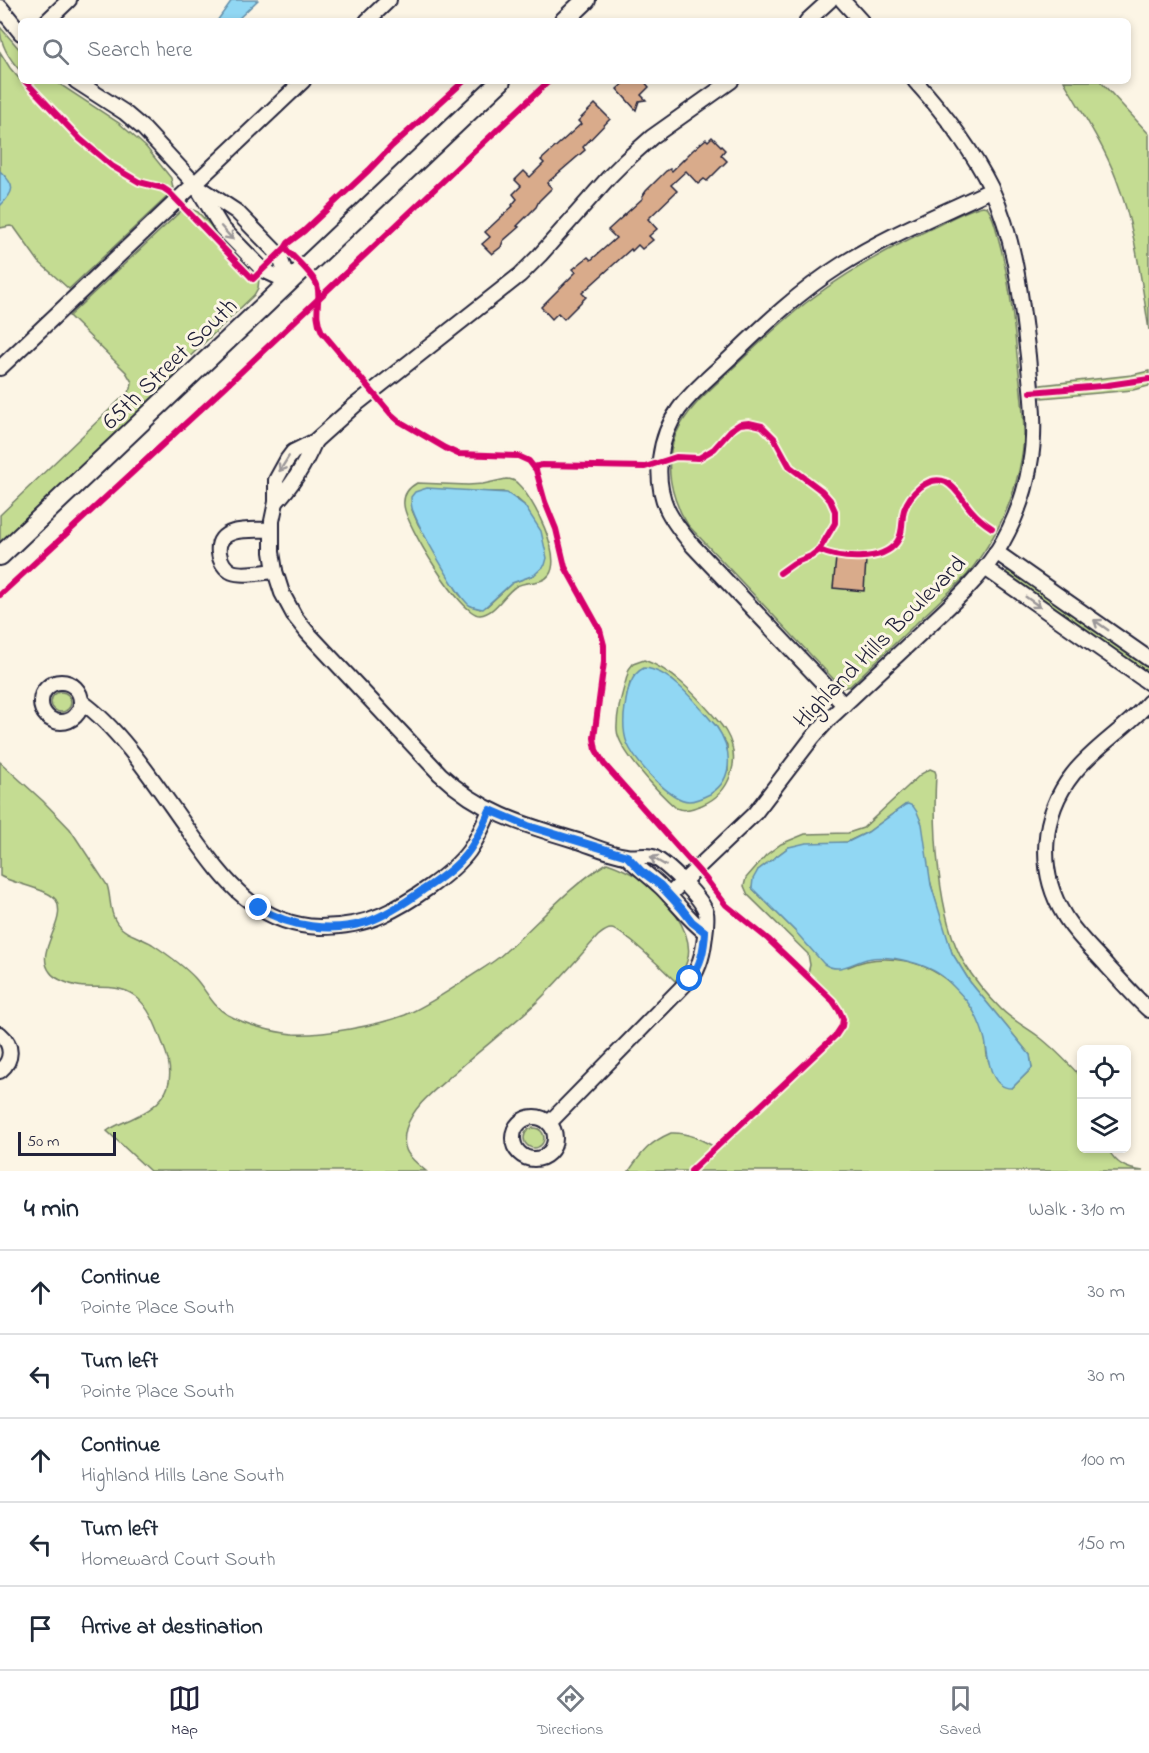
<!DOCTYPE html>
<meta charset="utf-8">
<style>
body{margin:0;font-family:"Indie Flower",sans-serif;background:#f2f2f3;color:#1f2937}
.controls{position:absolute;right:18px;bottom:18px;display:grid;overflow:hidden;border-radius:9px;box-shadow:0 3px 9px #0003}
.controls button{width:54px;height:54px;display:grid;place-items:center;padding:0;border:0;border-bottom:2px solid #e0e1e3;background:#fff;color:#1f2937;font:30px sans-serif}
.scale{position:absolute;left:18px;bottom:15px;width:98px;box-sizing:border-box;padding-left:6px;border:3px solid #22223b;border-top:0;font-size:16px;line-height:21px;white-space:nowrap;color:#22223b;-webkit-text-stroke:4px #fcf5e5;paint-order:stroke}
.stop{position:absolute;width:18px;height:18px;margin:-14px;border:4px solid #1a73e8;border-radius:50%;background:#fff}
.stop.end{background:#1a73e8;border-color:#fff;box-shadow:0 2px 6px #0008}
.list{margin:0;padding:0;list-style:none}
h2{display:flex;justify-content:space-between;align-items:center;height:78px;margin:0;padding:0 24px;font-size:26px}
h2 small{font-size:20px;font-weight:400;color:#747a83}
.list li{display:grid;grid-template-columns:39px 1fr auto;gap:18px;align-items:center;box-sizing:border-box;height:84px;padding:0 24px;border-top:2px solid #e0e1e3}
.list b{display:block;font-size:22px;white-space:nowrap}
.list p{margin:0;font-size:20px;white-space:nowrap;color:#747a83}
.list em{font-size:20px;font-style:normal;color:#747a83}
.icon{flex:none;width:33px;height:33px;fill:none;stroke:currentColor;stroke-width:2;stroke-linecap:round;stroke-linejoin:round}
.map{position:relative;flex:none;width:1149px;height:1171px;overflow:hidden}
.search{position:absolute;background:#fff;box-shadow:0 3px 9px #0003;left:18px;right:18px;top:18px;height:66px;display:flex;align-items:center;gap:15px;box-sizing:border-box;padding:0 21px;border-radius:9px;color:#747a83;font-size:22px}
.sheet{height:498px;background:#fff}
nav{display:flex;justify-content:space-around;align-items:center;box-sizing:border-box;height:84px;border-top:2px solid #e0e1e3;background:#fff;font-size:16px;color:#747a83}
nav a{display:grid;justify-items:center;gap:3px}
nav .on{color:#22223b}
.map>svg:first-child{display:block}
</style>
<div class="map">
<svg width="1149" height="1171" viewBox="0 0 1149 1171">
<rect width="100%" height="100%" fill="#fcf5e5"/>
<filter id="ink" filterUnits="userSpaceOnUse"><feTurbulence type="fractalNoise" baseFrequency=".0167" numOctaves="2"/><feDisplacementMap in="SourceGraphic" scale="12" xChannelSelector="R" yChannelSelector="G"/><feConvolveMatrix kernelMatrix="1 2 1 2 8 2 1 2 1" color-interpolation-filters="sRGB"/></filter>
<g filter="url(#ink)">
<g fill="#c4dc92" stroke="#737f66" stroke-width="1.5" fill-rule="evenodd">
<path d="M 0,27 L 21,51 L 21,72 C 9,58 0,45 0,27 Z"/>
<polygon points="0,52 10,68 29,90 82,145 120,175 138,185 165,192 168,196 69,289 39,262 14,227 10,226 0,228"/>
<path d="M 29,81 L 55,81 L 119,123 L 146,147 L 171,178 L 173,188 C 120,185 62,119 29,81 Z"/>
<path d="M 1064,81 L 1100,81 L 1149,134 L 1149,330 C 1141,279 1135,227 1116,178 C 1103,144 1082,113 1064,81 Z"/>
<path d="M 983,206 L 987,207 C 993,216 996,227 998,237 C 1009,276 1013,315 1017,355 C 1020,382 1024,410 1024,437 C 1023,452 1020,468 1016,482 C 1007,517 989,547 967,575 L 850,686 L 842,688 L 688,525 C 671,499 663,465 676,434 C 688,407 711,389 732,369 C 756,346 780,323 807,302 C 845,273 886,250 928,230 C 946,222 964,210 983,206 Z"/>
<polygon points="189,208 198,212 254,271 256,273 254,275"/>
<polygon points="181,211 185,214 253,282 259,279 258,288 254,295 178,368 182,373 0,545 0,515 131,389 132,382 126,372 69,316"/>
<polygon points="1149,371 1149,386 1133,390 1042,398 1041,385 1132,375"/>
<path d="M 506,479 C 511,479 515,480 518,484 C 533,498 563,556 549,575 C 542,585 525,580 515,587 C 504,594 495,614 480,615 C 461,616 405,524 404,505 C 403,496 408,488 417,483 L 468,485 L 483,484 ZM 461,492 L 503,492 L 516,498 L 524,505 L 534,575 L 512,583 L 487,606 L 480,609 L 470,605 L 459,594 L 418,524 L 412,510 Z"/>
<polygon points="1009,569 1149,667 1148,676 1005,574"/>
<path d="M 644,660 C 672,670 693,692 712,714 C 717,720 722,725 726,732 C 742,759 731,793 702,805 C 694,808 685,812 676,808 C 660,794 618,750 617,730 C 616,710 624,689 629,669 L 633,664 ZM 672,680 L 716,726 L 727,745 L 728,771 L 665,788 C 625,749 617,739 630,683 Z"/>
<circle cx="61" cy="702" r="10"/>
<path d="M 0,762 L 43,801 L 70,829 L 107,885 C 111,896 109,909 115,920 C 123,935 139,936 152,944 C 167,954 183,965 195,978 C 206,990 213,1007 228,1015 C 247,1025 272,1032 293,1034 C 321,1036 379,1025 405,1015 C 426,1006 445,993 464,981 C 475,973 488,966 498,958 C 535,927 566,888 607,863 C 619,867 631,873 641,879 C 664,894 696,933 687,961 C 685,969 680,975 675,981 C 665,971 622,929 611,929 C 606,929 602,933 598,936 C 578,958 558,982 536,1003 C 509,1028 480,1050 453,1074 C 435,1090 413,1106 406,1129 C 400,1151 411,1159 426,1171 L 150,1171 L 107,1131 C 117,1124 128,1121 139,1115 C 170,1100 176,1078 164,1047 C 158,1031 150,1007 135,996 C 121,985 103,988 87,987 C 79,987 72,985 65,982 C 60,980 53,977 50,972 C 34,951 66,924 57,902 C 52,889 13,884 0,876 Z"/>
<path d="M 930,769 L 935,771 L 936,774 C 933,828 937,916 964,963 C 974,979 988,996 1001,1009 C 1012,1020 1026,1027 1038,1036 C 1054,1048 1068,1063 1081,1077 L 1082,1148 L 1108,1149 C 1116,1164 1126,1169 1143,1171 L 695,1171 L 834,1042 C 839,1036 845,1030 846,1022 C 847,1005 820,983 808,973 L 810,965 L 808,954 L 748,895 L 744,886 L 746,878 L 766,855 L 781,844 L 805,834 L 848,833 L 863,828 L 921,774 ZM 905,805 L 928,873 L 941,921 L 952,953 L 970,982 L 1030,1055 L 1032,1068 L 1012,1088 C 1005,1080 995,1072 990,1064 C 985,1057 987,1045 985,1037 C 974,999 944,969 906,961 C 885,957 867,958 848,967 L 795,931 L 752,888 L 758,870 L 789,847 L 847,842 L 868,832 Z"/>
<circle cx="534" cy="1138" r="10"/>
<path d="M 671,1133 C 687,1132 700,1139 713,1146 L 686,1171 L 629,1171 C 642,1152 650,1142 671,1133 Z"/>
</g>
<g fill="#91d7f3" stroke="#658fa9" stroke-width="1.5">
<polygon points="232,0 258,0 236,21 217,21"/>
<path d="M 0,171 C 16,186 15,191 0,206 Z"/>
<path d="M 427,488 L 507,493 L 524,505 L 541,531 L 547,558 L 545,565 L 534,575 L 512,583 L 483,609 C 477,608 474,608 469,605 C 457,595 419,528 413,511 C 411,507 411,502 411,497 L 415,492 Z"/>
<path d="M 644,668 C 672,670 698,706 716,726 C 731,747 736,778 710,794 C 704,797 696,801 689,801 C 670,801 634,760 627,743 C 623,732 623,720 625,707 C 627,693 630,674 644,668 Z"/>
<path d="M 908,804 L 913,806 L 917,812 L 922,824 L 931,885 L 952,953 L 970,982 L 1030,1055 L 1032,1068 L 1012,1088 C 989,1089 988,1055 985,1040 C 983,1032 979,1022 975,1014 C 969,1002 959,992 949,982 C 932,964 891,954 867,959 C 851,963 840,974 824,964 L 795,931 L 752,888 L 753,879 L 758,870 L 789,847 L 806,843 L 848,842 L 868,832 L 905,805 Z"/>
</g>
<g fill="#d9ab8b" stroke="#22223b" stroke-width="1.5">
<polygon points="626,81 644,81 649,87 641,95 646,100 639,101 636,110 617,89"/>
<polygon points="595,104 610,119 583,147 585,150 547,183 552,188 539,201 536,207 517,226 519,227 503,241 501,247 492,254 482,244 490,237 485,232 513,206 512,205 517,199 513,194 521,186 515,180 524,171 530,177 544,163 541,160 581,124 578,121"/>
<polygon points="712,137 725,150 721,155 727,161 707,181 704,179 698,184 686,171 671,185 677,191 648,219 657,229 649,236 653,240 642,249 638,245 632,251 631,249 582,293 586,297 564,319 558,313 552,319 541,307 576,272 573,269 588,257 591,260 616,238 608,230 643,198 642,197 646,191 666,171 670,169 672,171 693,150 706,139 708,141"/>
<polygon points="836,558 866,560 864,591 833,588"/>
</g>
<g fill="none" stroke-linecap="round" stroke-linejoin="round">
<defs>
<g id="street">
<polyline points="842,0 861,21"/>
<polyline points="0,7 21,33"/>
<polyline points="47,21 69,0"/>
<polyline points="367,21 389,0"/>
<polyline points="807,21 830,0"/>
<polyline points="76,81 124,112 144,129 195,184 222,228 263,270 289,282"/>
<polyline points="199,187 237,212 279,255 289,282"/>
<polyline points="0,368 303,81"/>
<path d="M 276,502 C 294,484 305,464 315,441"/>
<path d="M 272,530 C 255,530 215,525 219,553 C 220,561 225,569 232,572 C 242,576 264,572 275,571"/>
<polyline points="996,552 1149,659"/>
<polyline points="985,568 1149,683"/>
<circle cx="61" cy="702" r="20"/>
<path d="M 82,702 C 123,731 162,794 192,835 C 225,881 257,925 320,927 C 341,927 362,924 382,915 C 409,903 452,874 469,851 C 478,838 484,824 490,810"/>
<path d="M 1149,702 C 1126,729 1094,747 1073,774 C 1041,814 1037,871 1064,915 C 1075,934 1093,950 1108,967 C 1121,981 1134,996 1149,1010"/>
<path d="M 844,705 L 693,546 C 683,534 673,522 667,509 C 653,477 659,437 679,409 C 693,390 713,374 730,358 C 765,324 800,291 841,265 C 888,235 941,214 991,190"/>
<path d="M 627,857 C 638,868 651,877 662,888 C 677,903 689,920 705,932"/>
<path d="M 669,895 L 755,813 L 813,737 L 829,719 C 860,690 891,661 922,632 C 948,607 976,583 996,553 C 1013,526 1025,495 1030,464 C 1037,428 1031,392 1028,356 C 1021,298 1016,241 991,188 C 971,148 945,114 915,81"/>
<path d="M 0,1034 C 13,1045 13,1060 0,1071"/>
<circle cx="534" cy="1138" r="21"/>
<path d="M 549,1123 L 694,975 C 703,959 704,944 706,927 C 706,923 707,917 706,913 C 703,899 666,863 653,857 C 645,854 635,858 626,856 C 610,854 593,846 578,841 C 524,825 481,813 440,774 L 307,632 L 295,617 L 282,593 L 275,571 L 272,552 L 272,521 L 276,502 L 276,480 L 287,460 L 293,452 L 315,441 L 354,406 L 520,275 L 540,255 L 609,177 L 625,161 L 652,137 L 731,81"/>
</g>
<g id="secondary">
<polyline points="564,21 586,0"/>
<polyline points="0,556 501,81"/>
</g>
</defs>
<use href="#street" stroke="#22223b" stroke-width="18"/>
<use href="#secondary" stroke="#22223b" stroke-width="22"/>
<use href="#street" stroke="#fcf5e5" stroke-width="14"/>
<use href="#secondary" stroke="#fcf5e5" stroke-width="18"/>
<defs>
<g id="cycleway">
<polyline points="25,81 80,139 112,166 139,182 163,188 169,192 253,279 285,248 288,243 304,231 369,170 392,146 464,81"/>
<path d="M 285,248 C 293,257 313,274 317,285 C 322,300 312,312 322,332 L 391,414 L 399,421 L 445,448 L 458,454 L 518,456 L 529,461 L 536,470 L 545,502 L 556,529 L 565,567 L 600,630 L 604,645 L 604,662 L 594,738 L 596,750 L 604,764 L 706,879 L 726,905 L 768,939 L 833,1001 L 839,1010 L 843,1019 L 842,1026 L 836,1035 L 691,1171"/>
<polyline points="1031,392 1101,386 1149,379"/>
<polyline points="534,467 542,465 645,467 676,457 699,458 714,449 731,430 740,424 749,423 762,426 774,438 790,467 822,491 830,500 835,511 835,523 819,550 811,556 794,563 780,573"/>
<path d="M 819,550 C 839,559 882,563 897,542 C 904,533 901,521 904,510 C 909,495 928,474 946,482 C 957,488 963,501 971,510 C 977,517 984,523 992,528"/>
<polyline points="0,595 225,387 549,81"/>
</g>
</defs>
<use href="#cycleway" stroke="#fcf5e5" stroke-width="10"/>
<use href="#cycleway" stroke="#d6006c" stroke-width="6"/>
</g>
<defs><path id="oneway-shaft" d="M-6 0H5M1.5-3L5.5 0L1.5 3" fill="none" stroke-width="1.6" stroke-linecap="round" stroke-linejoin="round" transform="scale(1.5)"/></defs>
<g stroke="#9a9698">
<use href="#oneway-shaft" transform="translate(227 233) rotate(48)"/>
<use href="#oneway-shaft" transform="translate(284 464) rotate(122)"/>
<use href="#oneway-shaft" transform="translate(1033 602) rotate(35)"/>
<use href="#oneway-shaft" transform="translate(1101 625) rotate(-145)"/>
<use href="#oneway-shaft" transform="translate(658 861) rotate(-150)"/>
</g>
</g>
<g fill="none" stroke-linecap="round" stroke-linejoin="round" filter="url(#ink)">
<path stroke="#1a73e8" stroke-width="8" d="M 259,908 C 290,927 331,933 367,922 C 387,915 405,903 423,890 C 437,881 452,871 463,858 C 475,845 483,827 490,810 L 528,826 L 627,856 L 641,871 L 660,885 L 682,909 L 692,922 L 705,932 C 704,950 701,965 690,979"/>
</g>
<g text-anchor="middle" stroke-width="6" stroke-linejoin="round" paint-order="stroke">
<g font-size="24" fill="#22223b" stroke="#fcf5e5">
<text transform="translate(169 363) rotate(-44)" y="8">65th Street South</text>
<text transform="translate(879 641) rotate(-45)" y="8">Highland Hills Boulevard</text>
</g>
</g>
</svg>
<div class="controls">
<button><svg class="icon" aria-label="locate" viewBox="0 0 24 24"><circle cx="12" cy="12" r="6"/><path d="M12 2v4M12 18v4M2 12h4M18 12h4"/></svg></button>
<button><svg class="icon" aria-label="layers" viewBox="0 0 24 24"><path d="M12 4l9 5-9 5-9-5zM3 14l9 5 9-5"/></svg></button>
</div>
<div class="scale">50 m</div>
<div class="stop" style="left:690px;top:979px"></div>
<div class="stop end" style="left:259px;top:908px"></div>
<div class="search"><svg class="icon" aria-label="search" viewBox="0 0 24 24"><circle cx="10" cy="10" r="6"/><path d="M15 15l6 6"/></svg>Search here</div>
</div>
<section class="sheet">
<h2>4 min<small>Walk · 310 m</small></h2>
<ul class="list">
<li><svg class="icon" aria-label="ahead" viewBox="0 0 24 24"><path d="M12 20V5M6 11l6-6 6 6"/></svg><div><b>Continue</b><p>Pointe Place South</p></div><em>30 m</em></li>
<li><svg class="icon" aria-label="left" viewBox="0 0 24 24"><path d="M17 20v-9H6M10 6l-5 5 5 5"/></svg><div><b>Turn left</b><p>Pointe Place South</p></div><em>30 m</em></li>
<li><svg class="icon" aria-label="ahead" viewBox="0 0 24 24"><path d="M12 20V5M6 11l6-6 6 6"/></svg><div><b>Continue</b><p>Highland Hills Lane South</p></div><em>100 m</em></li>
<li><svg class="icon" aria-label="left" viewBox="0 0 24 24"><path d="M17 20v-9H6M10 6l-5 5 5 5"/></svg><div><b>Turn left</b><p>Homeward Court South</p></div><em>150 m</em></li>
<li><svg class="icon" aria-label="arrive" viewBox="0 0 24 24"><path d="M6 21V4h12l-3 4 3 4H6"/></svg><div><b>Arrive at destination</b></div></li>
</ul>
</section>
<nav>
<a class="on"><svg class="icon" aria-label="map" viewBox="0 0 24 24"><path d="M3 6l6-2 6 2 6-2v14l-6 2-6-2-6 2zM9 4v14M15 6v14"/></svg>Map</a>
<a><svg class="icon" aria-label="directions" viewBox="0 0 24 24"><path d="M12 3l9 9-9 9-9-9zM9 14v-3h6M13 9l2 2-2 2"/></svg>Directions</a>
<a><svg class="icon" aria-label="saved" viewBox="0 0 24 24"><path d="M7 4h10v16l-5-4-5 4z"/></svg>Saved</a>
</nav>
